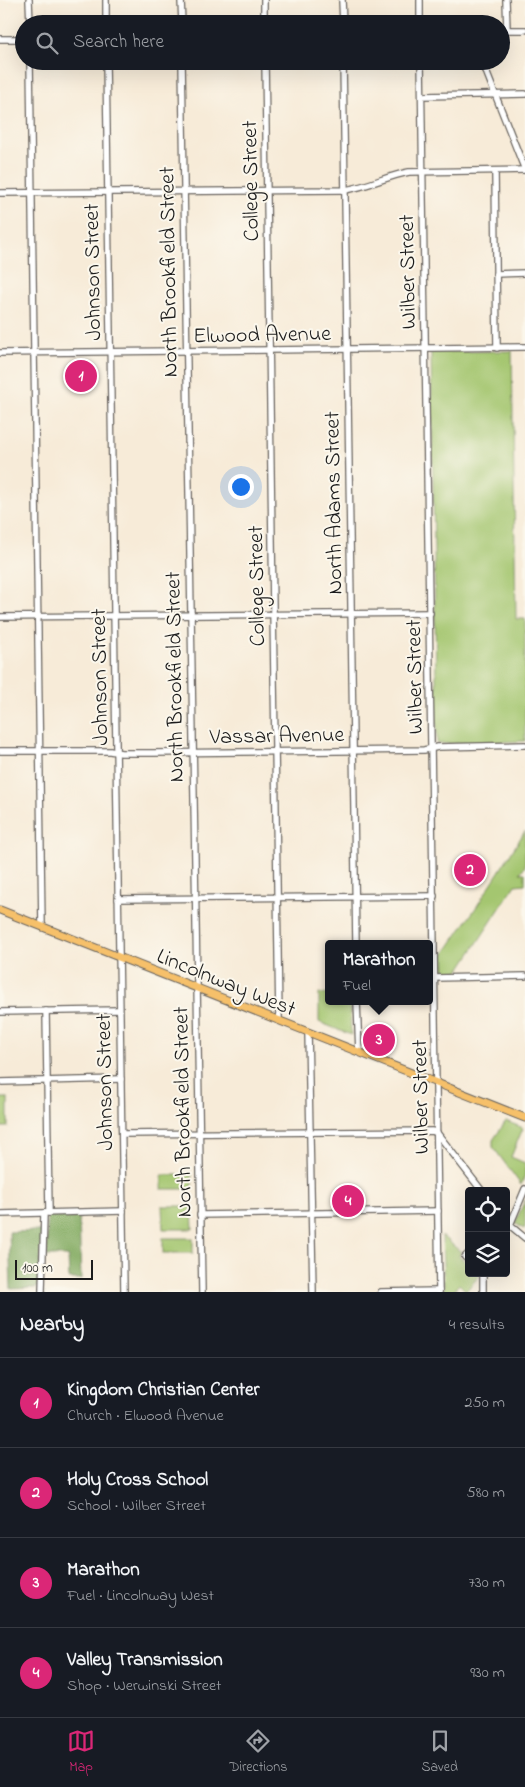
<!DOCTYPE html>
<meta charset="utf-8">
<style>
body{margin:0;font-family:"Indie Flower",sans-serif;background:#20242c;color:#f1f3f6}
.controls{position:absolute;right:15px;bottom:15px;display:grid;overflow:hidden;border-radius:5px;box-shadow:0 5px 20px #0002}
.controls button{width:45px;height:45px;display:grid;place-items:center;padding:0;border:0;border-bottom:1px solid #363941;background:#171b24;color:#f1f3f6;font:25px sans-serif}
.scale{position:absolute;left:15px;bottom:12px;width:78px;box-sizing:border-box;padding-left:5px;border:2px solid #1c1c1c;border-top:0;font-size:14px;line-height:18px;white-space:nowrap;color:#1c1c1c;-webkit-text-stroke:4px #fbf7ec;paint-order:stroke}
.you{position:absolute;left:240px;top:486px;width:18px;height:18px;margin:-12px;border:4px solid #fff;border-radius:50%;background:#1a73e8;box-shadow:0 0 0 8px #1a73e833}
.badge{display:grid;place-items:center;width:32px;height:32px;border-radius:50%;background:#db2777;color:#fff;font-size:16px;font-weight:700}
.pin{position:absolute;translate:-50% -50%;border:2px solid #fff;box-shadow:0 1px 5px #0006}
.popup{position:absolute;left:325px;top:940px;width:108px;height:65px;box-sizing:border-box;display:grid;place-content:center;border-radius:5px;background:#171b24;filter:drop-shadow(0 1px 4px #0005);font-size:16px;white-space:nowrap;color:#9ea1a6}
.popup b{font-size:19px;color:#f1f3f6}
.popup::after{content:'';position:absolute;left:50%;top:100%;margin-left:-10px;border:10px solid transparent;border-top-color:#171b24}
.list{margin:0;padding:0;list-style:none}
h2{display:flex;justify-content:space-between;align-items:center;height:65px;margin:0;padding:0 20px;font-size:21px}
h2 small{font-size:16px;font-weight:400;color:#9ea1a6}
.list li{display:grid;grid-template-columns:32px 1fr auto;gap:15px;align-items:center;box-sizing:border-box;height:90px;padding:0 20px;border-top:1px solid #363941}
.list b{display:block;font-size:19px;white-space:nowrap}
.list p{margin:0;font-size:16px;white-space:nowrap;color:#9ea1a6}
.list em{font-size:16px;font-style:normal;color:#9ea1a6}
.icon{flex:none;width:28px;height:28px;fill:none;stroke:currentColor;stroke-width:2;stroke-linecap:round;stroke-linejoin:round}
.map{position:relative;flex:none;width:525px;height:1292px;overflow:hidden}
.search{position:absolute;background:#171b24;box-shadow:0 5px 20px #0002;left:15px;right:15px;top:15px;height:55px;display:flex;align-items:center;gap:12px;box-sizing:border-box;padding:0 18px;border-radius:28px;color:#9ea1a6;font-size:19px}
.sheet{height:425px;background:#171b24}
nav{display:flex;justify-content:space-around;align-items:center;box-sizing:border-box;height:70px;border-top:1px solid #363941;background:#171b24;font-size:14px;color:#9ea1a6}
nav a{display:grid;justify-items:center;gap:2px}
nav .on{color:#db2777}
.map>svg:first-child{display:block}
</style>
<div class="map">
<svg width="525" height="1292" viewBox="0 0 525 1292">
<rect width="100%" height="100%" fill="#fbf7ec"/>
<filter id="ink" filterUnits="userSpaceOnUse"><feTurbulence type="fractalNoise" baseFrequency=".02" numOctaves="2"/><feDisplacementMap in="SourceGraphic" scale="10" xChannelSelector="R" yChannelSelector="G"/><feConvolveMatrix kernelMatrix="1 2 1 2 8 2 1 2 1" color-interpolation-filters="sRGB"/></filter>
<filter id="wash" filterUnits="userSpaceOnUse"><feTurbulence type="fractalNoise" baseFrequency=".0096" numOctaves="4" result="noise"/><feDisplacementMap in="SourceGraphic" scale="20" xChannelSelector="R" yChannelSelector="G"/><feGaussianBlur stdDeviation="1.12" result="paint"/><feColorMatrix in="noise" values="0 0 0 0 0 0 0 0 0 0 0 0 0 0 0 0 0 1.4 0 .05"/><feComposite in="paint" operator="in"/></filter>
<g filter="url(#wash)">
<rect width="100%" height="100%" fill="#f7ebd8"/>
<g fill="#a4c66f" stroke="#607146">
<polygon points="512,351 516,619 525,619 525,741 437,744 431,352"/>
<polygon points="525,831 525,866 520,873 525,873 525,884 515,885 459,971 442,972 442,957 477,906"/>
<polygon points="329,993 329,1001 350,1001 351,1035 319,1022 319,994"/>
<rect x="0" y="1098" width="8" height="29"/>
<polygon points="506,1121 523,1128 511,1157 525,1163 525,1175 521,1185 493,1147 493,1140"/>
<rect x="162" y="1175" width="30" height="14"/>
<polygon points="525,1200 525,1226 524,1229 515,1223"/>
<polygon points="162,1206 192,1206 193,1229 163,1229"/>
<polygon points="442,1236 461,1252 459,1256 469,1265 469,1273 481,1274 466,1291 459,1284 452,1292 444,1292"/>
<rect x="163" y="1238" width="30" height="15"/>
</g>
<g fill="#83ab62" stroke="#50643f">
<polygon points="47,1215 79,1215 81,1279 69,1279 68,1256 47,1256"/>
<polygon points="42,1231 39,1282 37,1288 11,1289 9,1232"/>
</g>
</g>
<g filter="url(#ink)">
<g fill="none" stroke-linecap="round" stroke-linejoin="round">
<defs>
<g id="minor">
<polyline points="29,0 30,24"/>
<polyline points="106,0 106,24"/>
<polyline points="181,0 182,24"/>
<polyline points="264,0 264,24"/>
<polyline points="342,0 343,24"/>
<polyline points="420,0 420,24"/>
<polyline points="506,0 507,30"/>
<polyline points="501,30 525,30"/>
<polyline points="0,39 24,39"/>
<polyline points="30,61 42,926"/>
<polyline points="106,61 124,1292"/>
<polyline points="182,61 202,1292"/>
<polyline points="265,61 279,1020"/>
<polyline points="343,61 356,944"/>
<polyline points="421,61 439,1292"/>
<polyline points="482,61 525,170"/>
<polyline points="422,96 525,94"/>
<polyline points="495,171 497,348"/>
<path d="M 0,193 L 345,190 C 367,187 387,176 409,172 L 525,170"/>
<polyline points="496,274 525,273"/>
<polyline points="0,353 525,347"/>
<polyline points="0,617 430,613"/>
<polyline points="0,751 110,751 121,753 153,753 424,750 438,747 525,745"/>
<polyline points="118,899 434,896"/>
<polyline points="435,978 525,976"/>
<polyline points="357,1001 359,1052"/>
<polyline points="46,1011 49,1213"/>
<polyline points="0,1012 119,1010"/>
<polyline points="308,1032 313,1292"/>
<polyline points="0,1082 121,1079"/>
<polyline points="437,1133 482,1191"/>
<polyline points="122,1134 432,1131 437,1133"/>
<polyline points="0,1214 123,1211"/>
<polyline points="200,1215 438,1211"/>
<polyline points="506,1222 525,1238"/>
<polyline points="510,1225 525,1189"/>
<polyline points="469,1253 465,1257 469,1260"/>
<polyline points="483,1273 483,1292"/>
<polyline points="42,1291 44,1213"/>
<polyline points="381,1292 439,1291"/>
</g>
<polyline id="major" points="0,910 525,1118"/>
</defs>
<use href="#minor" stroke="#69645e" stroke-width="8"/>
<use href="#major" stroke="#69645e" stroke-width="9"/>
<use href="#minor" stroke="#fff" stroke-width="5.5"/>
<use href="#major" stroke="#f6c06b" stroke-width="7"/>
</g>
</g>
<g text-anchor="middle" stroke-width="4" stroke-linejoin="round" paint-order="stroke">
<g font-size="22" fill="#1c1c1c" stroke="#fbf7ec">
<text transform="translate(249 181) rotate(-91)" y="8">College Street</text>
<text transform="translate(91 272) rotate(-91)" y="8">Johnson Street</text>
<text transform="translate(167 272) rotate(-91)" y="8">North Brookfield Street</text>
<text transform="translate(406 272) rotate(-91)" y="8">Wilber Street</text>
<text transform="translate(262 333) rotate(-1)" y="8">Elwood Avenue</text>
<text transform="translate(332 503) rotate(-91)" y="8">North Adams Street</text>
<text transform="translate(255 586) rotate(-91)" y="8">College Street</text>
<text transform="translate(98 677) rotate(-91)" y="8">Johnson Street</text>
<text transform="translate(173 677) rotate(-91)" y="8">North Brookfield Street</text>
<text transform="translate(413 677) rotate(-91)" y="8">Wilber Street</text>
<text transform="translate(277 734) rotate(-1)" y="8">Vassar Avenue</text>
<text transform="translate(227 981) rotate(22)" y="8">Lincolnway West</text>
<text transform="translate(103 1082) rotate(-91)" y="8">Johnson Street</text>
<text transform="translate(419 1097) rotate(-91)" y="8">Wilber Street</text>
<text transform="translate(181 1112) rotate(-91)" y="8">North Brookfield Street</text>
</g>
</g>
</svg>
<div class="controls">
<button><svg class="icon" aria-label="locate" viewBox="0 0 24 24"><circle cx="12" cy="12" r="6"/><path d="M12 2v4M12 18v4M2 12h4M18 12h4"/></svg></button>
<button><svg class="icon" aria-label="layers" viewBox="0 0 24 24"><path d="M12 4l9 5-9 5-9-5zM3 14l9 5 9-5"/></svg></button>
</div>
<div class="scale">100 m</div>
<div class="you"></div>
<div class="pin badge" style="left:81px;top:376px">1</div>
<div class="pin badge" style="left:470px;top:870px">2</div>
<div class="pin badge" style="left:379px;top:1040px">3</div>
<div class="popup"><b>Marathon</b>Fuel</div>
<div class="pin badge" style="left:348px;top:1201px">4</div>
<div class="search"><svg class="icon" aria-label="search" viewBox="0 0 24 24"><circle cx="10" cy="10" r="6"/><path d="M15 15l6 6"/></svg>Search here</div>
</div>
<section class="sheet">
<h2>Nearby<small>4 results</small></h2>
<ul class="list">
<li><span class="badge">1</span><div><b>Kingdom Christian Center</b><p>Church · Elwood Avenue</p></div><em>250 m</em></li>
<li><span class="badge">2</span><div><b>Holy Cross School</b><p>School · Wilber Street</p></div><em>580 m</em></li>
<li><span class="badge">3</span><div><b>Marathon</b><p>Fuel · Lincolnway West</p></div><em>730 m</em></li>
<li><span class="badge">4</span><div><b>Valley Transmission</b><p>Shop · Werwinski Street</p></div><em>930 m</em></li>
</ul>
</section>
<nav>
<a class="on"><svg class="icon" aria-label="map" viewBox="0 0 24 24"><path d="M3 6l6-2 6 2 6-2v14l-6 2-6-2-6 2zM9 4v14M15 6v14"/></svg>Map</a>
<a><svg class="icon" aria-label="directions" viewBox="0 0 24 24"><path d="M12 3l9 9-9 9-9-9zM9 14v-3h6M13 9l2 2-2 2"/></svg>Directions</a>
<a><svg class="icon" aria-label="saved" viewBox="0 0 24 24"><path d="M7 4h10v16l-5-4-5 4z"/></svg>Saved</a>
</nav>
